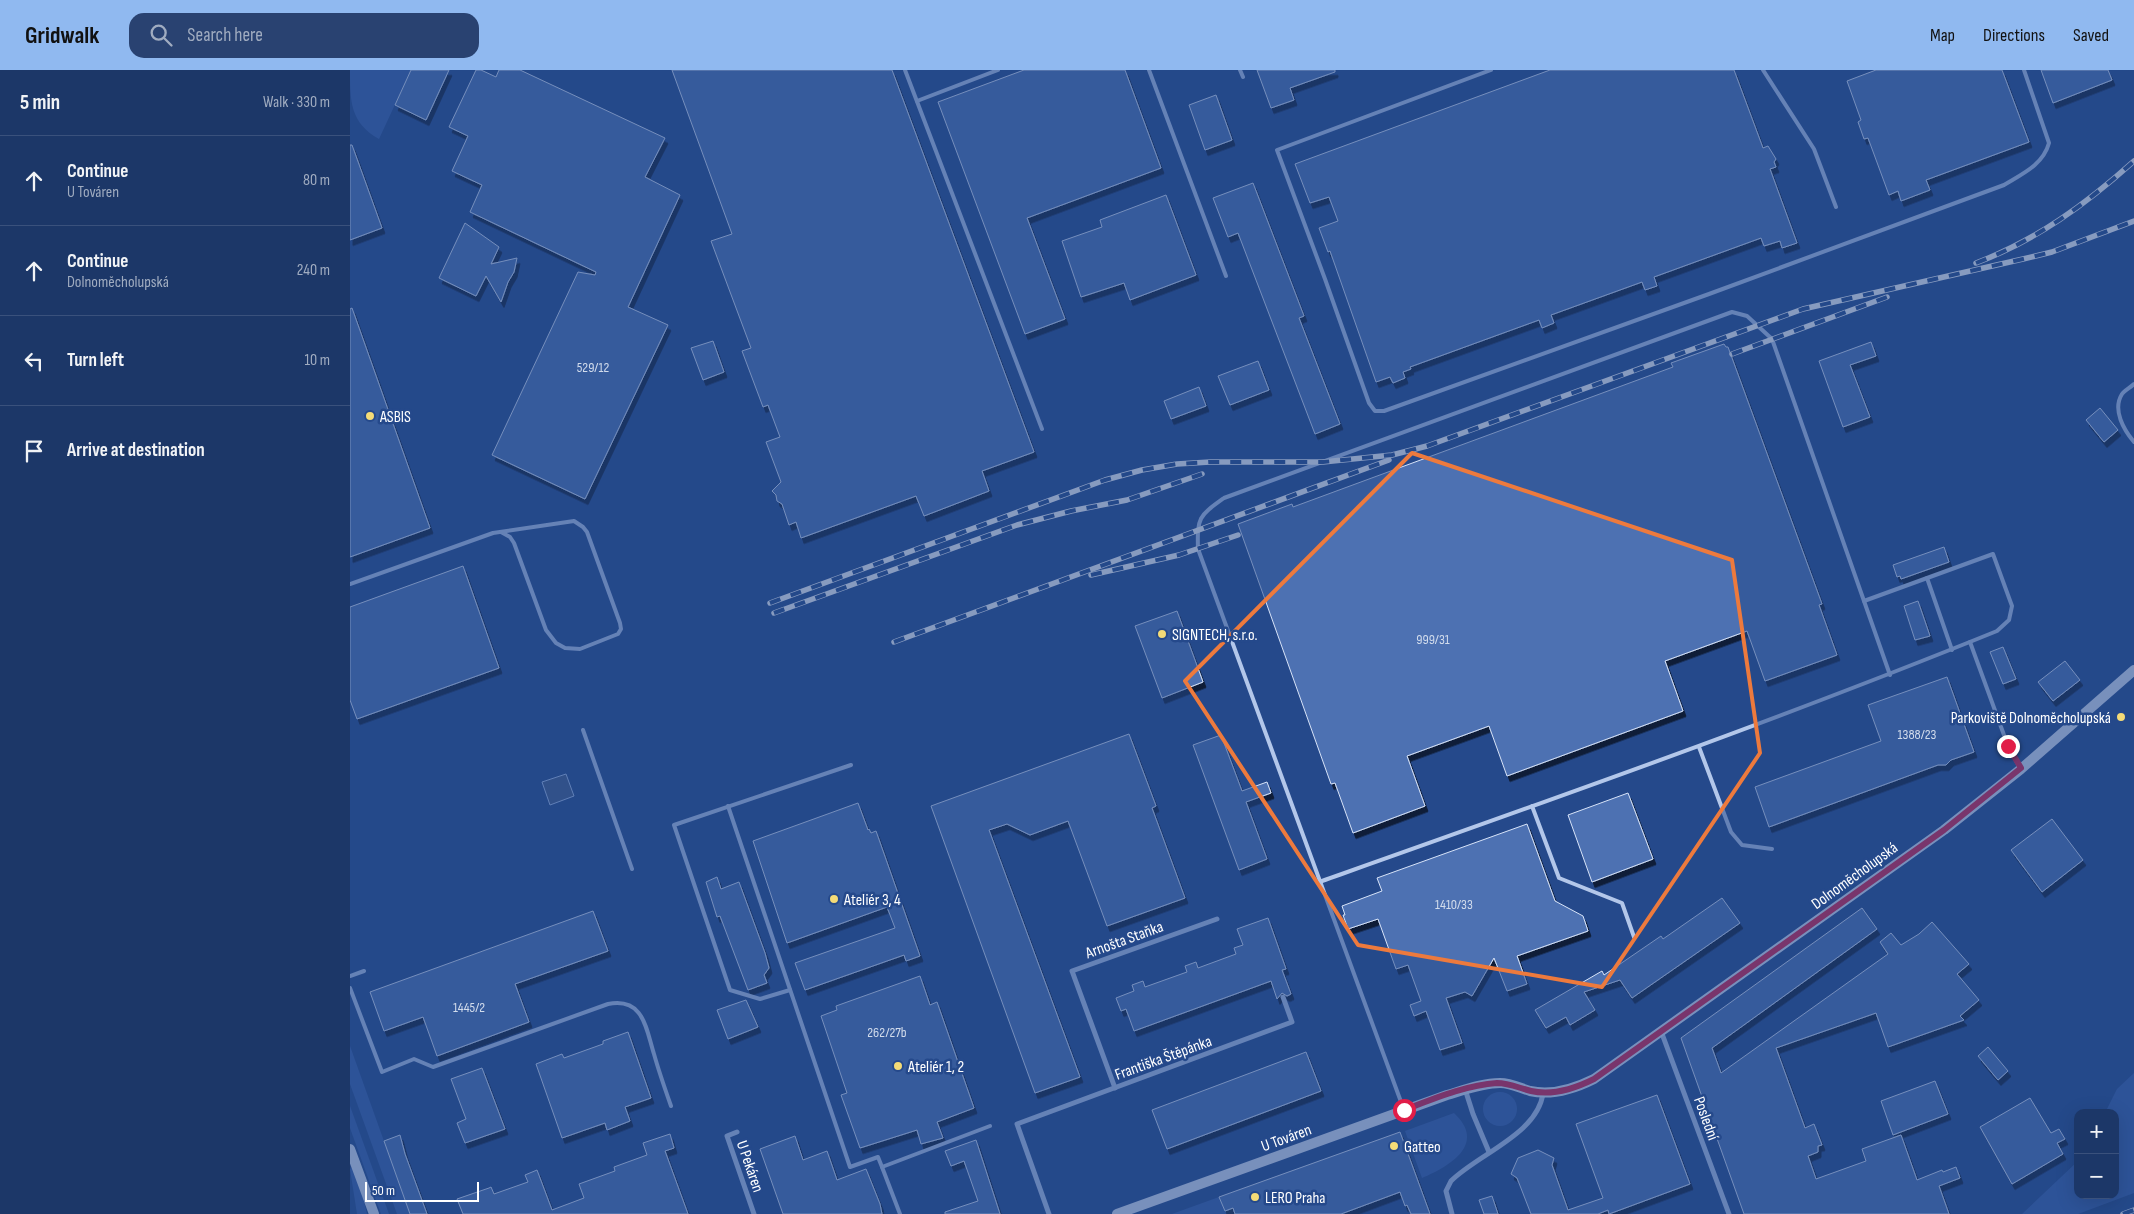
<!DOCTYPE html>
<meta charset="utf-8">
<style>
body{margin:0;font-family:"Sofia Sans Condensed",sans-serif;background:#294271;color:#f1f3f6}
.controls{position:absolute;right:15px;bottom:15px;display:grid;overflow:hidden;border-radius:10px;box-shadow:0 5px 20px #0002}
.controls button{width:45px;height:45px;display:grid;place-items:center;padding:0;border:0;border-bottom:1px solid #3a517c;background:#1c3768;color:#f1f3f6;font:25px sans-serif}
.scale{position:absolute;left:15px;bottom:12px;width:114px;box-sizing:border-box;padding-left:5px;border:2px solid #fff;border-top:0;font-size:14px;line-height:18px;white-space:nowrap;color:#fff;-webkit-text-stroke:4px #25498b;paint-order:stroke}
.stop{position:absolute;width:15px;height:15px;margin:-11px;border:4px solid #e11d48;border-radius:50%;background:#fff}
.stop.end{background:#e11d48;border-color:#fff;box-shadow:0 1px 5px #0008}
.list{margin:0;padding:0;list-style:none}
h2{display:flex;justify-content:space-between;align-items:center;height:65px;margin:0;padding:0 20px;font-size:21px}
h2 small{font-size:16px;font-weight:400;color:#a0acc0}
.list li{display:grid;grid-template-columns:32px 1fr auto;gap:15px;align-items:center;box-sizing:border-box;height:90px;padding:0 20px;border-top:1px solid #3a517c}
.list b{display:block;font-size:19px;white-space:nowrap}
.list p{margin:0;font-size:16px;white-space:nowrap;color:#a0acc0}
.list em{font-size:16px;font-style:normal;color:#a0acc0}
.icon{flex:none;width:28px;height:28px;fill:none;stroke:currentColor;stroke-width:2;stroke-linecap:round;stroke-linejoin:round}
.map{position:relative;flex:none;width:1784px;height:1144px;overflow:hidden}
header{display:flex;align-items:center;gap:30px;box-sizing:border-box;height:70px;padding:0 25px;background:#90b9f0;color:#111}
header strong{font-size:24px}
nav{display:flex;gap:28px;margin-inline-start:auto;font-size:18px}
.search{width:350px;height:45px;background:#294271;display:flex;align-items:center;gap:12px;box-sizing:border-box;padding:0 18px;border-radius:15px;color:#a0acc0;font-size:19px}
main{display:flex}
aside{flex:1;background:#1c3768}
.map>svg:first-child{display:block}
</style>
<header>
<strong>Gridwalk</strong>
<div class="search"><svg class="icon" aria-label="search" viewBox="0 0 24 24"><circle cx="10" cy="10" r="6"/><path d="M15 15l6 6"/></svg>Search here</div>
<nav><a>Map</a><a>Directions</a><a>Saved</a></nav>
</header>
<main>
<aside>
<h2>5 min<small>Walk · 330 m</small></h2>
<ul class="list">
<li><svg class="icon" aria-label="ahead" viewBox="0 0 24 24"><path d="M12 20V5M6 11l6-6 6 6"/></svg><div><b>Continue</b><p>U Továren</p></div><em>80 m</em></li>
<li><svg class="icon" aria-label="ahead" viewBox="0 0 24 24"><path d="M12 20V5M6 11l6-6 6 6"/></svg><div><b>Continue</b><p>Dolnoměcholupská</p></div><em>240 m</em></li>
<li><svg class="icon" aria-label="left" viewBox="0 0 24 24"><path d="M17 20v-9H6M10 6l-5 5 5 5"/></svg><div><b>Turn left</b></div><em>10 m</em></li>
<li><svg class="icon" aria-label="arrive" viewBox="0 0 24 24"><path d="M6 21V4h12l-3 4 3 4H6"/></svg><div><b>Arrive at destination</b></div></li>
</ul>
</aside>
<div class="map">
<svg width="1784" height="1144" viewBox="0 0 1784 1144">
<defs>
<filter id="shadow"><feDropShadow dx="3" dy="5.5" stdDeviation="0" flood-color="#0009"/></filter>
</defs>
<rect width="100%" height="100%" fill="#25498b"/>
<g fill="#3961a8">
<path d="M 0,0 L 61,0 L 29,69 C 0,53 0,31 0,0 Z"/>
<polygon points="0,976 60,1144 47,1144 0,1014"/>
<polygon points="1784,1003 1784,1123 1728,1144 1672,1144 1728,1091 1728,1125 1765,1125 1765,1043 1755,1043 1767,1019"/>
<circle cx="1150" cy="1039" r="17"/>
<polygon points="0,1036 39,1144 31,1144 0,1058"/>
<path d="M 1104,1043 C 1137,1074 1100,1096 1072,1108 L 1055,1061 Z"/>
<polygon points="3,1096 8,1108 17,1144 7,1144 0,1099"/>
<polygon points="869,1127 875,1141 883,1138 885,1144 822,1144"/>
</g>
<polygon fill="#425b8b" stroke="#a7c1eb" points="216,704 224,726 200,735 192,712"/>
<g fill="#4d71b2" stroke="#d7e3f8" filter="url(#shadow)">
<polygon points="61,0 99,0 76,50 45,35"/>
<polygon points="126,0 131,0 146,7 149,0 170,0 315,68 295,107 330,125 278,237 318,255 235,429 142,385 228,202 245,205 246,202 120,142 132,115 102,101 118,66 99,57"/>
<polygon points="322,0 542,0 684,382 632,401 639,421 574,446 566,426 451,468 446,452 439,455 432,434 427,431 426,425 422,421 431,412 416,372 430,367 418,335 413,337 392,281 401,278 361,171 382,164"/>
<polygon points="674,0 775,0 811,98 677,148 715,249 675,264 588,32"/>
<polygon points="907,0 985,0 985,2 940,18 944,30 921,38"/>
<polygon points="1200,0 1384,0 1413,78 1418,76 1426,89 1424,92 1426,97 1420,99 1447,173 1432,178 1430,171 1414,176 1411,168 1304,207 1307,216 1295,220 1292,212 1201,245 1204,253 1192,258 1189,250 1060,297 1061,299 1053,302 1055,308 1043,313 1040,307 1026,312 980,181 978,182 969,158 988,151 979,127 960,133 945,94"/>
<polygon points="1526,0 1652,0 1679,72 1576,110 1580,120 1551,131 1548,121 1539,125 1518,68 1514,69 1508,52 1511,50 1497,11"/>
<polygon points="1691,0 1758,0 1762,10 1703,33"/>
<polygon points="866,25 882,70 855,80 839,35"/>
<polygon points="0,75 2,75 32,158 0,170"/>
<polygon points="903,113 954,246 949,248 990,354 965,364 888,163 878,167 863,128"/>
<polygon points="816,125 846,205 780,230 774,213 731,227 712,171 752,157 750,150"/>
<polygon points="115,153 149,177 141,194 167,188 164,202 158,212 151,232 136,206 126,226 89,208"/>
<polygon points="2,238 80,458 0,487 0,239"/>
<polygon points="363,271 374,302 353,310 341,278"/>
<polygon points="1521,272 1526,286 1500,295 1520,347 1493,357 1469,291"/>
<polygon points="1374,274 1376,277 1378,277 1472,534 1469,535 1487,585 1415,611 1397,561 1315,591 1333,641 1157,706 1139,656 1057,686 1075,736 1003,763 985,713 981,714 888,454 942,434 943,437 1323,297 1321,293"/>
<polygon points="908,291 919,320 880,335 868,306"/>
<polygon points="849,317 856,336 821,349 814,331"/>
<polygon points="1750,338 1768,360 1754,372 1736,350"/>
<polygon points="1594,477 1599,492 1551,509 1550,506 1547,507 1543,495"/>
<polygon points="113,496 149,598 7,649 0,630 0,537"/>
<polygon points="1568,531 1580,566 1565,570 1554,536"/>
<polygon points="827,541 853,612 812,628 785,556"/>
<polygon points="1653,577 1666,609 1653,614 1640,582"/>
<polygon points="1715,591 1730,610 1703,631 1688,612"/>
<polygon points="1597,607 1624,682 1601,690 1596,695 1588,695 1419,757 1405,717 1531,671 1518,635"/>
<polygon points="779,664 806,736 802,738 835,828 757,856 718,751 680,765 657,754 639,760 730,1007 685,1023 581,736"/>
<polygon points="871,665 892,721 917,712 921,723 896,732 917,789 889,800 843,675"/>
<polygon points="1278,723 1303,789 1242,812 1218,745"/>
<polygon points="508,733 518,760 519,759 521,763 526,761 570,886 556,891 554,885 455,920 445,893 545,858 537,837 437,873 403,771"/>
<polygon points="1702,749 1733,790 1692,822 1661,780"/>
<polygon points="1177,754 1205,831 1233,846 1238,861 1167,886 1177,914 1157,921 1144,888 1122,926 1115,922 1096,928 1112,973 1090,980 1076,941 1064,946 1060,935 1071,931 1058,895 1046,899 1028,849 998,859 993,845 995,845 992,836 1032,821 1027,808"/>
<polygon points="367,807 371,819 389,812 415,883 419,898 414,905 417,913 398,920 370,846 367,847 356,812"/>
<polygon points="1372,828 1390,853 1282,928 1270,910 1234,922 1245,940 1220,955 1216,947 1196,958 1185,940 1252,901 1254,905 1311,866 1313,869"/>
<polygon points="1512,838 1527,859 1362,978 1371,1003 1538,884 1530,872 1541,863 1551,875 1569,864 1582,852 1619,894 1607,904 1629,930 1610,946 1614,950 1538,977 1526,943 1426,978 1455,1058 1464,1054 1472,1075 1468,1076 1468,1082 1458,1086 1466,1109 1516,1091 1512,1079 1551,1065 1567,1110 1592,1100 1593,1102 1606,1097 1610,1108 1589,1116 1599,1144 1394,1144 1331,968"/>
<polygon points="243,841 258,881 165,914 179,952 87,986 73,947 34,961 20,922"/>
<polygon points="918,848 936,899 932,900 941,924 937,926 932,923 927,929 921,911 784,961 776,939 771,941 766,928 784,921 782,915 793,911 795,917 837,902 835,896 846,892 848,898 886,884 884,878 893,875 887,859"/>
<polygon points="570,906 580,935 587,932 624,1038 587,1052 593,1068 571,1074 567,1060 510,1078 491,1025 497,1023 471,946 487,940 486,936"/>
<polygon points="396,930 408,957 378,969 367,940"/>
<polygon points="278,962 301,1028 275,1037 280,1051 257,1060 255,1053 212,1068 186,994 212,984 214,988 253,974 253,971"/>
<polygon points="1638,977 1658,1001 1648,1010 1628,986"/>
<polygon points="956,982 971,1021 817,1079 802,1040"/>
<polygon points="132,998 155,1059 115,1073 107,1053 116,1049 101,1009"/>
<polygon points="1585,1011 1598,1044 1543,1065 1531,1031"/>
<polygon points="1307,1025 1340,1114 1259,1144 1258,1140 1248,1144 1181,1144 1167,1108 1161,1104 1168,1088 1188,1080 1204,1088 1202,1095 1218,1140 1253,1128 1226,1054"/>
<polygon points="1680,1028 1701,1063 1709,1059 1715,1069 1707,1073 1713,1084 1662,1114 1630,1057"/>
<polygon points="1050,1062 1080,1144 1061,1144 1057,1135 1055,1136 1050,1122 991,1144 885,1144 883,1138 875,1141 869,1127"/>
<polygon points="320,1064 324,1078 315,1081 338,1144 113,1144 107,1129 139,1118 141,1117 144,1124 178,1112 175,1105 187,1100 202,1140 234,1128 229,1114 265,1101 264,1097 297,1085 293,1073"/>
<polygon points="50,1065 55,1084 77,1144 60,1144 34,1071"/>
<polygon points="445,1066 453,1090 477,1081 487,1110 516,1099 530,1134 532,1144 433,1144 410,1079"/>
<polygon points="626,1070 650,1144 595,1144 595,1142 628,1131 614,1091 601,1096 595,1081"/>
<polygon points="1142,1126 1148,1144 1134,1144 1129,1130"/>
</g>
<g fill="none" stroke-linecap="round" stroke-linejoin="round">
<g stroke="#b3c7ea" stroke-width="4">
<polyline points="555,0 692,359"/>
<polyline points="799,0 876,206"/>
<polyline points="890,0 893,7"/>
<path d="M 1141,0 L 927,80 L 975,209 L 1019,333 L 1025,341 L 1034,341 L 1359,224 L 1654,115 C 1672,104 1693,95 1699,73 L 1674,0"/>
<polyline points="1413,0 1464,79 1486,137"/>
<polyline points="567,31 648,0"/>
<path d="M 1784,314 C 1781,317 1774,321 1772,324 C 1762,340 1774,360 1784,372"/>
<polyline points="1577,508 1602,580"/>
<polyline points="0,514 143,463 224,451 233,457 237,462 270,553 271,559 268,564 230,579 215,578 206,573 196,560 164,473 160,467 151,462"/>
<polyline points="1620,572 1658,676 1670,698"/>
<polyline points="233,660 282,799"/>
<polyline points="1349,677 1381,762 1392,775 1422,779"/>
<polyline points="378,736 500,1097 528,1087 532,1097 640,1056"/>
<polyline points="1182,736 1209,808 1272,833 1284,867"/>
<path d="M 972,811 C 1198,731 1425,651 1647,561 L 1659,550 L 1662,536 L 1643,484 L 1514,531"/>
<polyline points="0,906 14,901"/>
<path d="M 0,918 L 32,1002 L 64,989 L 83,997 L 258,934 C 294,927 296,959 304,984 C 309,1002 315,1019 321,1036"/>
<polyline points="440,920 410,929 380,920 324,755 501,695"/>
<path d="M 1054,1040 L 848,479 C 847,447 849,446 874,428 L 1382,242 L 1397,246 L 1422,269 L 1540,605"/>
<polyline points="532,1097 550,1144"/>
</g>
<g stroke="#b3c7ea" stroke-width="5">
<polyline points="1311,961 1379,1144"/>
<polyline points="765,1018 722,901 867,849"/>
<polyline points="1115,1019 1123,1044 1139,1082"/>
<polyline points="387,1062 377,1066 404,1144"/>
<polyline points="699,1144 667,1054 942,952 933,927"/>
<path d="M 1102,1144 L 1096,1121 L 1101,1111 C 1128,1084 1188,1064 1193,1023"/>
</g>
<g stroke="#dee7f8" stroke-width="10">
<polyline points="0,1079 24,1144"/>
<path d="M 767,1144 L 1097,1025 C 1114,1020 1133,1013 1150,1013 C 1161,1013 1170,1018 1180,1021 C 1202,1026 1224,1019 1244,1009 L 1594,760 L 1671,699 L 1784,600"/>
</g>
<defs>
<g id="rail">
<path d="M 1626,193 C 1687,170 1736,134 1784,91"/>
<polyline points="1382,284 1537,227"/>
<polyline points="741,505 829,485 888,465"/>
<polyline points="420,533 755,410 792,400 827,394 860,392 973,392 1042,385 1077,376 1453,239 1673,189 1702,182 1784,151"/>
<polyline points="424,543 667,455 721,441 777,430 852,404"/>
<polyline points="544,572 1039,390"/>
<polyline points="1773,1144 1784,1140"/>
</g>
</defs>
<use href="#rail" stroke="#fff" stroke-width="5.5"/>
<use href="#rail" stroke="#25498b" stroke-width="4" stroke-dasharray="11" stroke-linecap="butt"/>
</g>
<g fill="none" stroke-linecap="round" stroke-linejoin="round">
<path stroke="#e11d48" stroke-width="6" d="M 1054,1040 C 1083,1029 1116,1015 1147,1013 C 1159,1013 1169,1018 1181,1021 C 1203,1026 1224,1019 1244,1009 L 1594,760 L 1671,698 L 1658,676"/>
</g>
<path d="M0 0H1784V1144H0ZM 1062,383 L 1382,490 L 1410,683 L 1252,917 L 1008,875 L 835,611 Z" fill="#25498b" fill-opacity=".55" fill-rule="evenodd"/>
<path fill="none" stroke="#ed7a3d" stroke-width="4" stroke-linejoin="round" d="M 1062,383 L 1382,490 L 1410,683 L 1252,917 L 1008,875 L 835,611 Z"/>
<g fill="#f4db77" stroke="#25498b" stroke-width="2">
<circle cx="20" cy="346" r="5"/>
<circle cx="812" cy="564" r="5"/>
<circle cx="1771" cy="647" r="5"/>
<circle cx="484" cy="829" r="5"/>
<circle cx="548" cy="996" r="5"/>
<circle cx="1044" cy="1076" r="5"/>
<circle cx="905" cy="1127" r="5"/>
</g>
<g text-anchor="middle" stroke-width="5" stroke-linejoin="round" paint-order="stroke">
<g font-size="14" fill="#d2dcec">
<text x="243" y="302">529/12</text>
<text x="1083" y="574">999/31</text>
<text x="1567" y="669">1388/23</text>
<text x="1104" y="839">1410/33</text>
<text x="119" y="942">1445/2</text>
<text x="537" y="967">262/27b</text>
</g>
<g font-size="16" fill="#fff" stroke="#25498b" text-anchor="start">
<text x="30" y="352">ASBIS</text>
<text x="822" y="570">SIGNTECH, s.r.o.</text>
<text x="1761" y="653" text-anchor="end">Parkoviště Dolnoměcholupská</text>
<text x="494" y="835">Ateliér 3, 4</text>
<text x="558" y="1002">Ateliér 1, 2</text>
<text x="1054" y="1082">Gatteo</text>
<text x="915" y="1133">LERO Praha</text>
</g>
<g font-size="16" fill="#fff" stroke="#25498b">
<text transform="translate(1504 805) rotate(-36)" y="6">Dolnoměcholupská</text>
<text transform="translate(774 869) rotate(-20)" y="6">Arnošta Staňka</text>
<text transform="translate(813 987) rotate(-20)" y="6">Františka Štěpánka</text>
<text transform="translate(1357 1048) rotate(70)" y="6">Poslední</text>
<text transform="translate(936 1067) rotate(-20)" y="6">U Továren</text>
<text transform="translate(401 1096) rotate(71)" y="6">U Pekáren</text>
</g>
</g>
</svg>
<div class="controls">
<button>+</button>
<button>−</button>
</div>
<div class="scale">50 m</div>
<div class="stop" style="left:1054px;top:1040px"></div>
<div class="stop end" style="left:1658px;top:676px"></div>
</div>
</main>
